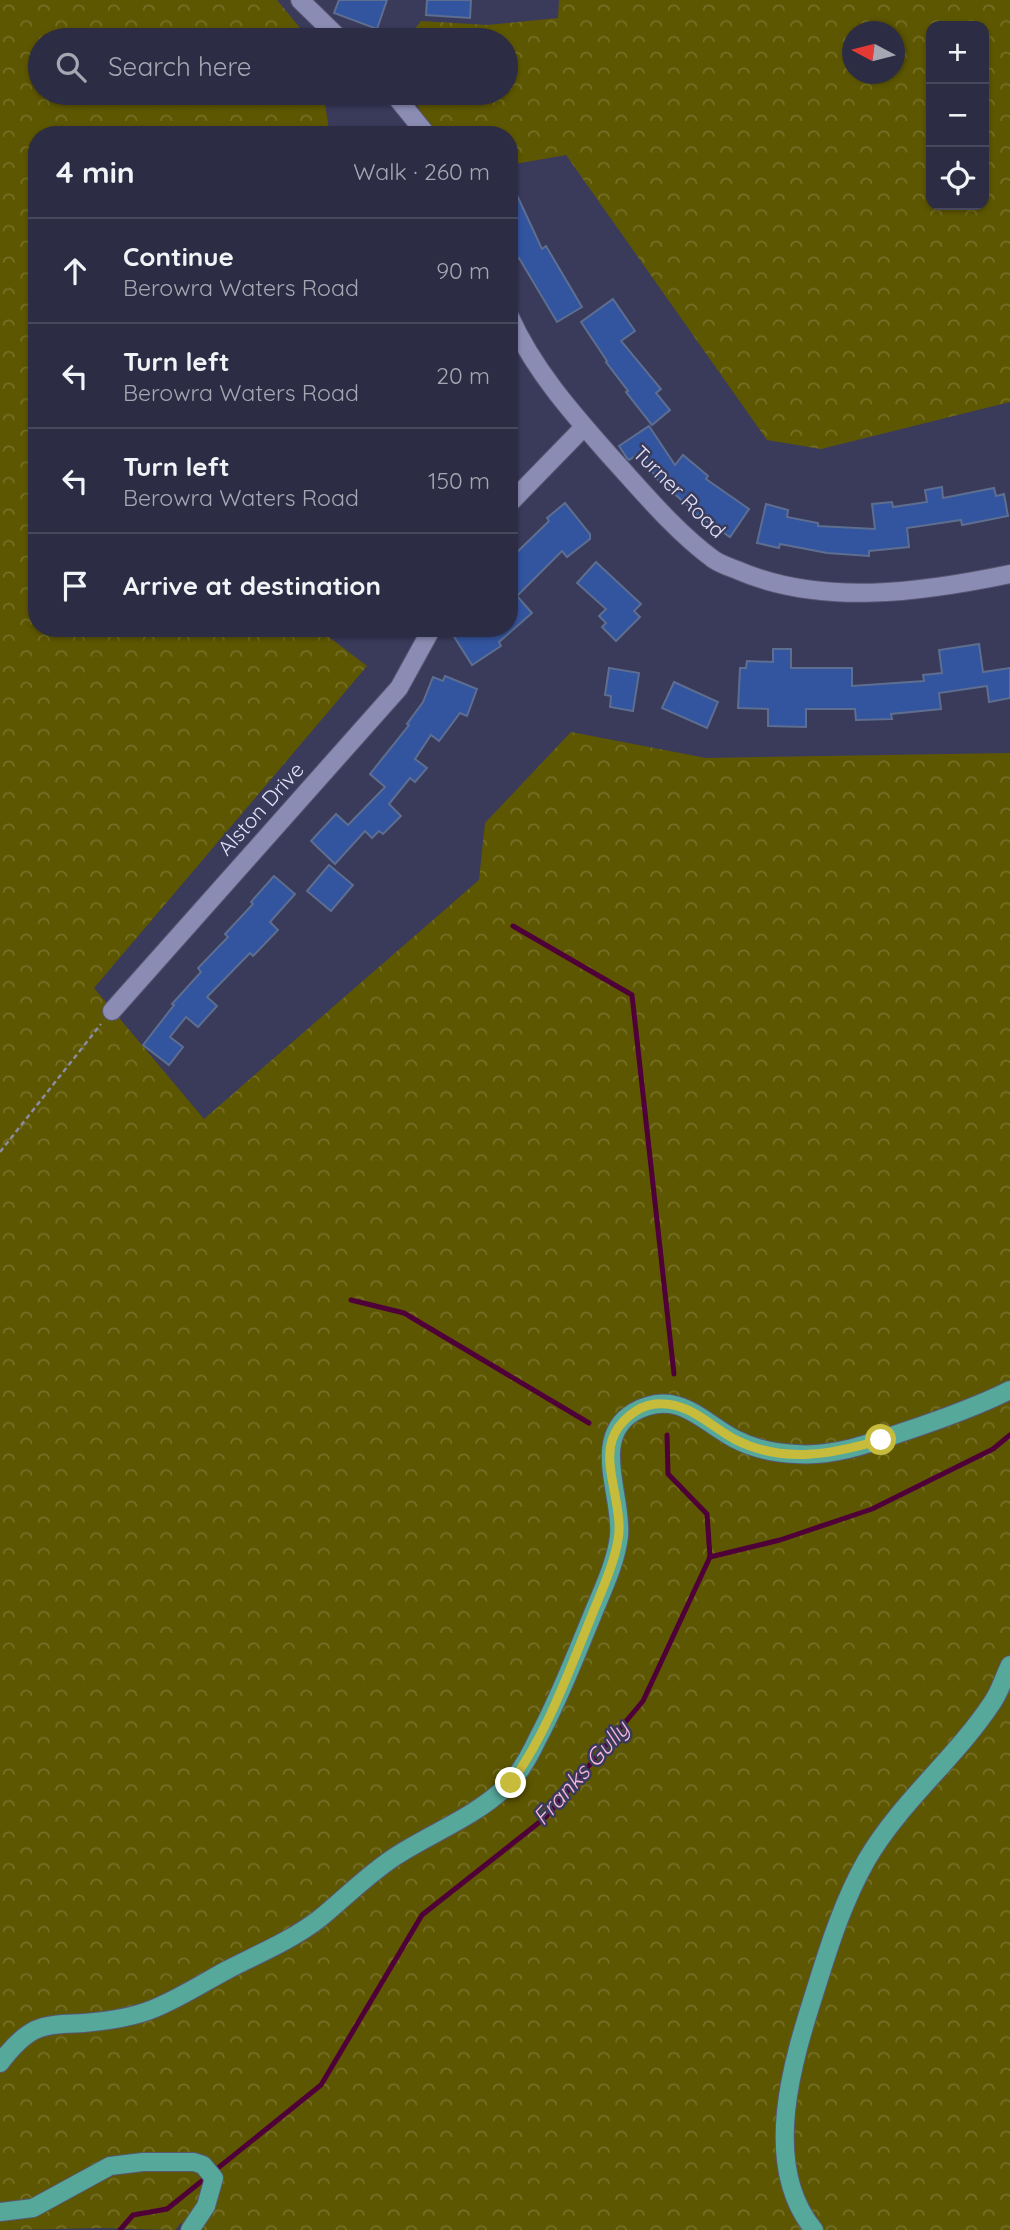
<!DOCTYPE html>
<meta charset="utf-8">
<style>
body{margin:0;font-family:Quicksand,sans-serif;background:#34344b;color:#f1f3f6}
.controls{position:absolute;right:21px;top:21px;display:grid;overflow:hidden;border-radius:14px;box-shadow:0 2px 5px #0004}
.controls button{width:63px;height:63px;display:grid;place-items:center;padding:0;border:0;border-bottom:2px solid #48485d;background:#2c2c44;color:#f1f3f6;font:35px sans-serif}
.compass{position:absolute;left:842px;top:21px;width:63px;height:63px;border-radius:50%;background:#2c2c44;box-shadow:0 2px 5px #0004;rotate:277deg}
.stop{position:absolute;width:21px;height:21px;margin:-16px;border:5px solid #c7bb3c;border-radius:50%;background:#fff}
.stop.end{background:#c7bb3c;border-color:#fff;box-shadow:0 2px 7px #0008}
.list{margin:0;padding:0;list-style:none}
h2{display:flex;justify-content:space-between;align-items:center;height:91px;margin:0;padding:0 28px;font-size:30px}
h2 small{font-size:23px;font-weight:400;color:#a6a7b2}
.list li{display:grid;grid-template-columns:46px 1fr auto;gap:21px;align-items:center;box-sizing:border-box;height:105px;padding:0 28px;border-top:2px solid #48485d}
.list b{display:block;font-size:26px;white-space:nowrap}
.list p{margin:0;font-size:23px;white-space:nowrap;color:#a6a7b2}
.list em{font-size:23px;font-style:normal;color:#a6a7b2}
.icon{flex:none;width:38px;height:38px;fill:none;stroke:currentColor;stroke-width:2;stroke-linecap:round;stroke-linejoin:round}
.map{position:relative;flex:none;width:1010px;height:2230px;overflow:hidden}
.search{position:absolute;background:#2c2c44;box-shadow:0 2px 5px #0004;left:28px;top:28px;width:490px;height:77px;display:flex;align-items:center;gap:18px;box-sizing:border-box;padding:0 24px;border-radius:38px;color:#a6a7b2;font-size:26px}
.panel{position:absolute;background:#2c2c44;box-shadow:0 2px 5px #0004;left:28px;top:126px;width:490px;height:511px;border-radius:28px}
.map>svg:first-child{display:block}
</style>
<div class="map">
<svg width="1010" height="2230" viewBox="0 0 1010 2230">
<defs>
<pattern id="forest-crowns" width="20" height="18" patternUnits="userSpaceOnUse" patternTransform="scale(1.75)"><rect width="20" height="18" fill="#5e5701"/><path d="M2 6a3 3 0 1 1 6 0M12 15a3 3 0 1 1 6 0" fill="none" stroke="#756f27"/></pattern>
</defs>
<rect width="100%" height="100%" fill="#3a3a5b"/>
<g fill="url(#forest-crowns)" fill-rule="evenodd">
<polygon points="0,0 277,0 310,40 40,40 40,93 323,93 330,135 37,135 37,628 317,628 367,666 94,988 204,1119 479,880 485,823 571,732 706,758 1010,753 1010,2230 192,2230 190,2227 181,2223 175,2230 103,2228 0,2230"/>
<path d="M 559,0 L 1010,0 L 1010,402 L 821,449 L 767,440 L 566,155 L 509,165 L 509,135 L 427,135 L 414,93 L 506,93 L 506,40 L 406,40 L 421,21 L 487,25 L 558,18 ZM 931,26 L 984,26 L 984,205 L 931,205 ZM 852,32 L 894,32 L 894,74 L 852,74 Z"/>
</g>
<g fill="none" stroke-linecap="round" stroke-linejoin="round">
<g stroke="#4f0039" stroke-width="5">
<polyline points="513,926 632,995 674,1374"/>
<polyline points="351,1300 404,1313 589,1423"/>
<polyline points="667,1435 668,1474 707,1514 710,1557"/>
<polyline points="120,2230 133,2215 167,2209 321,2085 422,1915 546,1817 643,1701 710,1557 780,1540 872,1509 993,1449 1010,1435"/>
</g>
</g>
<g fill="#33549e" stroke="#5d6e90" stroke-width="2">
<polygon points="339,0 387,0 377,29 334,13"/>
<polygon points="427,0 471,0 470,18 426,15"/>
<polygon points="509,178 542,249 546,246 582,307 557,322 519,258 509,263"/>
<polygon points="613,299 635,331 621,341 661,389 656,393 670,410 652,425 626,392 628,391 606,362 607,361 581,322"/>
<polygon points="649,426 675,465 683,455 708,476 706,479 749,509 730,537 691,511 692,509 657,479 640,453 629,460 627,458 619,446"/>
<polygon points="942,487 943,498 994,488 996,496 1004,494 1008,516 962,525 961,520 907,528 909,547 869,551 869,556 827,553 780,544 779,548 757,543 766,504 788,510 787,517 818,523 818,526 875,529 872,504 892,502 893,507 927,502 925,490"/>
<polygon points="565,503 590,534 590,539 567,557 562,551 517,596 532,613 499,642 501,646 472,665 453,635 463,628 509,628 509,560 549,521 547,518"/>
<polygon points="596,562 641,604 634,611 640,617 616,641 602,627 606,623 599,616 606,609 577,583"/>
<polygon points="979,644 983,672 1010,668 1010,698 989,702 987,686 939,693 941,709 891,714 892,719 856,720 855,709 806,709 806,727 768,726 768,709 738,708 740,668 746,668 747,661 773,662 773,649 791,649 791,668 852,668 852,686 924,681 923,675 942,673 939,650"/>
<polygon points="609,668 639,673 633,711 610,707 611,696 605,695"/>
<polygon points="445,676 477,689 467,716 460,713 439,741 431,735 415,759 427,768 415,782 410,778 389,804 401,816 383,834 379,831 372,838 365,831 335,864 311,841 336,814 348,825 385,787 370,774 409,725 407,724 423,702 433,677 443,681"/>
<polygon points="674,682 718,702 707,728 662,708"/>
<polygon points="329,865 353,885 331,911 307,891"/>
<polygon points="274,876 295,894 270,922 278,930 253,956 250,953 207,997 217,1006 198,1027 186,1017 170,1037 183,1047 169,1065 143,1045 174,1005 172,1004 201,972 198,968 228,937 225,934 253,904 251,902"/>
</g>
<g fill="none" stroke-linecap="round" stroke-linejoin="round">
<defs>
<g id="minor">
<polyline points="300,0 341,40"/>
<polyline points="393,93 427,135"/>
<path d="M 509,315 C 533,369 572,413 611,457 C 643,492 675,531 713,559 C 720,564 729,567 737,570 C 822,607 923,592 1010,574"/>
<polyline points="509,504 584,427"/>
<polyline points="112,1011 399,688 432,628"/>
</g>
<g id="major">
<path d="M 0,2063 C 9,2051 21,2037 35,2030 C 50,2023 69,2024 84,2023 C 107,2021 131,2018 153,2009 C 178,1999 203,1983 227,1970 C 258,1954 292,1940 319,1919 C 345,1898 368,1874 396,1856 C 433,1832 475,1817 508,1785 C 521,1772 530,1755 538,1738 C 559,1699 575,1657 592,1616 C 602,1591 616,1563 619,1536 C 623,1497 590,1438 634,1412 C 677,1388 701,1421 735,1439 C 754,1449 776,1453 796,1454 C 834,1457 871,1443 906,1431 C 942,1419 976,1407 1010,1390"/>
<polyline points="0,2212 33,2208 110,2166 143,2162 194,2162 203,2165 214,2178 206,2206 190,2230"/>
<path d="M 814,2230 C 759,2163 794,2057 817,1985 C 830,1943 844,1900 866,1861 C 900,1802 955,1759 992,1703 C 1000,1692 1004,1677 1010,1665"/>
</g>
</defs>
<use href="#minor" stroke="#585673" stroke-width="20"/>
<use href="#major" stroke="#585673" stroke-width="20"/>
<polyline stroke="#8b8ba6" stroke-width="2.5" stroke-dasharray="5 3.5" stroke-linecap="butt" points="0,1152 101,1024"/>
<use href="#minor" stroke="#8b8cb3" stroke-width="18"/>
<use href="#major" stroke="#55a89a" stroke-width="18"/>
</g>
<g fill="none" stroke-linecap="round" stroke-linejoin="round">
<path stroke="#c7bb3c" stroke-width="9" d="M 511,1783 C 547,1733 567,1676 590,1620 C 600,1594 613,1568 618,1540 C 624,1509 603,1468 612,1440 C 618,1422 637,1406 655,1404 C 689,1401 708,1425 736,1440 C 784,1464 833,1454 881,1440"/>
</g>
<g text-anchor="middle" stroke-width="5" stroke-linejoin="round" paint-order="stroke">
<g font-size="21" fill="#e2e2f7" stroke="#3a3a5b">
<text transform="translate(679 492) rotate(45)" y="7">Turner Road</text>
<text transform="translate(261 809) rotate(-48)" y="7">Alston Drive</text>
</g>
<g font-size="23" font-style="italic" fill="#f9b5dc" stroke="#3a3a5b">
<text transform="translate(581 1773) rotate(-48)" y="8">Franks Gully</text>
</g>
</g>
</svg>
<div class="controls">
<button>+</button>
<button>−</button>
<button><svg class="icon" aria-label="locate" viewBox="0 0 24 24"><circle cx="12" cy="12" r="6"/><path d="M12 2v4M12 18v4M2 12h4M18 12h4"/></svg></button>
</div>
<svg class="compass" viewBox="-18 -18 36 36"><path d="M0-13l5 13h-10z" fill="#e53935"/><path d="M0 13l5-13h-10z" fill="#a6a7b2"/></svg>
<div class="stop" style="left:881px;top:1440px"></div>
<div class="stop end" style="left:511px;top:1783px"></div>
<div class="search"><svg class="icon" aria-label="search" viewBox="0 0 24 24"><circle cx="10" cy="10" r="6"/><path d="M15 15l6 6"/></svg>Search here</div>
<section class="panel">
<h2>4 min<small>Walk · 260 m</small></h2>
<ul class="list">
<li><svg class="icon" aria-label="ahead" viewBox="0 0 24 24"><path d="M12 20V5M6 11l6-6 6 6"/></svg><div><b>Continue</b><p>Berowra Waters Road</p></div><em>90 m</em></li>
<li><svg class="icon" aria-label="left" viewBox="0 0 24 24"><path d="M17 20v-9H6M10 6l-5 5 5 5"/></svg><div><b>Turn left</b><p>Berowra Waters Road</p></div><em>20 m</em></li>
<li><svg class="icon" aria-label="left" viewBox="0 0 24 24"><path d="M17 20v-9H6M10 6l-5 5 5 5"/></svg><div><b>Turn left</b><p>Berowra Waters Road</p></div><em>150 m</em></li>
<li><svg class="icon" aria-label="arrive" viewBox="0 0 24 24"><path d="M6 21V4h12l-3 4 3 4H6"/></svg><div><b>Arrive at destination</b></div></li>
</ul>
</section>
</div>
